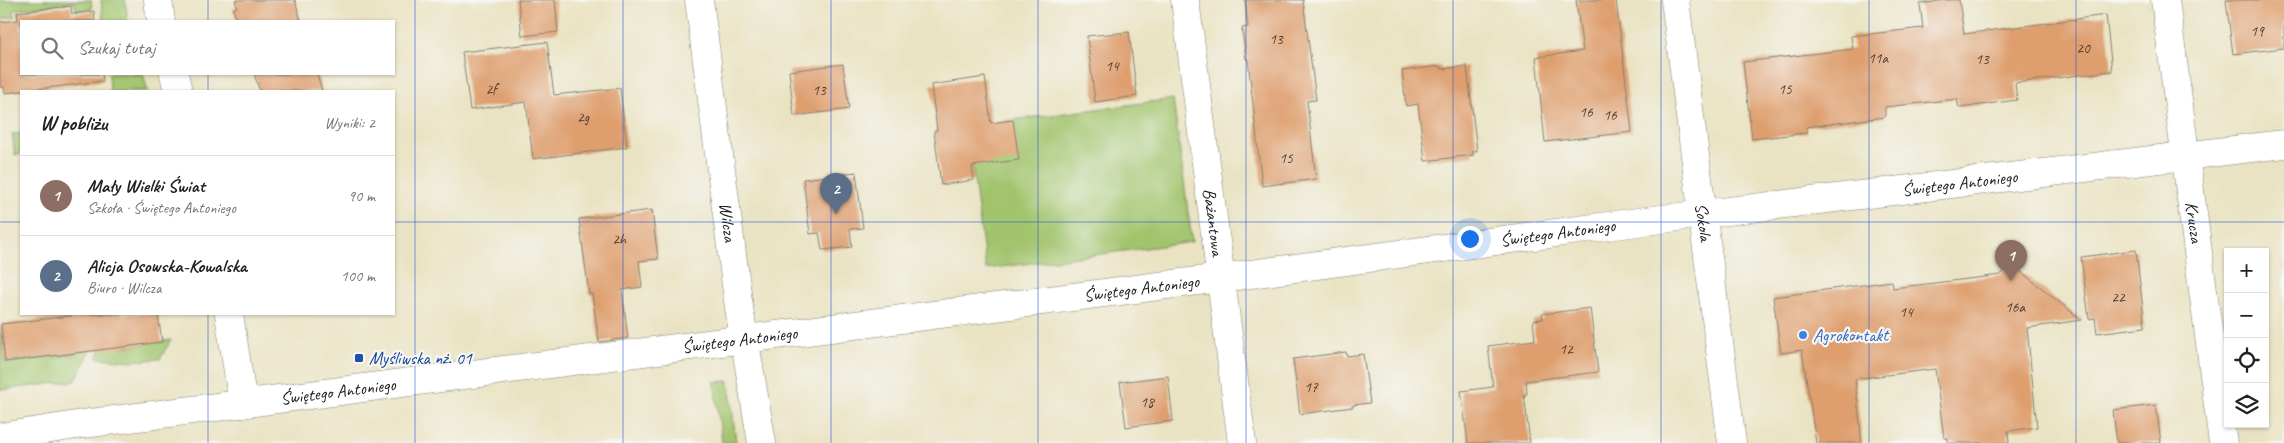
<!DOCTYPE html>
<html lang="pl">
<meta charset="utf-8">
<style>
body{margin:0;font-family:Caveat,sans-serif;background:#f6f6f6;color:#222}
.controls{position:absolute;right:15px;bottom:15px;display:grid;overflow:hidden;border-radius:0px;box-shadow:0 1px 4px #0004}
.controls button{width:45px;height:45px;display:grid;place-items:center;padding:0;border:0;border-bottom:1px solid #e0e0e0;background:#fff;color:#222;font:25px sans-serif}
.you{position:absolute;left:1469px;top:238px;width:18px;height:18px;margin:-12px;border:4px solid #fff;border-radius:50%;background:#1a73e8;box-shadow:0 0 0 8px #1a73e833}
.badge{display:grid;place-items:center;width:32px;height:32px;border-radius:50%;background:#c8321e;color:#fff;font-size:16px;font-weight:700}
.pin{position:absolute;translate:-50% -41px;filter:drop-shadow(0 1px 2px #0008)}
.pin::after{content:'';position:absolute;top:26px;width:18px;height:15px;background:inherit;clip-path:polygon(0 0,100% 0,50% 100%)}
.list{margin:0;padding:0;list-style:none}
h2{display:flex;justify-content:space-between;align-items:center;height:65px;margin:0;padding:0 20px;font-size:21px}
h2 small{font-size:16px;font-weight:400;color:#767676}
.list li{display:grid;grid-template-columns:32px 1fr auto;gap:15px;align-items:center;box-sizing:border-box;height:80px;padding:0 20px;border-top:1px solid #e0e0e0}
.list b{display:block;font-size:19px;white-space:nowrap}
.list p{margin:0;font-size:16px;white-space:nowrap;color:#767676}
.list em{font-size:16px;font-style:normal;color:#767676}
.icon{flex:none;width:28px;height:28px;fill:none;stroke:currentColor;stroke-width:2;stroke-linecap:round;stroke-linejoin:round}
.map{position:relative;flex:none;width:2284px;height:443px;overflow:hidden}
.search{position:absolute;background:#fff;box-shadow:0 1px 4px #0004;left:20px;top:20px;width:375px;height:55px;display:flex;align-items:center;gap:12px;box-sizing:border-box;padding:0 18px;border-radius:0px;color:#767676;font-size:19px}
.panel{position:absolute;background:#fff;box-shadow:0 1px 4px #0004;left:20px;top:90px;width:375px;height:225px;border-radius:0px}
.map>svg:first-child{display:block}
</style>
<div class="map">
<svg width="2284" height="443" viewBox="0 0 2284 443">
<rect width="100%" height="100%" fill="#f6f6f2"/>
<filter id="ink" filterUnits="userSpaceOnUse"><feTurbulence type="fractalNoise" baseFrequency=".02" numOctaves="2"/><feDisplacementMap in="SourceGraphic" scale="10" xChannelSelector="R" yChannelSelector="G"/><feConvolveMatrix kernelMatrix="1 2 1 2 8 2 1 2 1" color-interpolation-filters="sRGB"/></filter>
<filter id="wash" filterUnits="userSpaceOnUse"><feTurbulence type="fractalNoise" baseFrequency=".0096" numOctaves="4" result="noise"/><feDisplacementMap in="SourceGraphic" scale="20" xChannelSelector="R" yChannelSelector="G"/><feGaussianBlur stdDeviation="1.12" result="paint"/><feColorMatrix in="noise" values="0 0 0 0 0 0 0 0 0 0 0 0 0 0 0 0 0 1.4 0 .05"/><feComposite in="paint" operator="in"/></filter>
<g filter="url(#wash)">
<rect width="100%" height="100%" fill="#eae3c3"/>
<g fill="#a2c46d" stroke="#5f7044">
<polygon points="0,0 91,0 92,9 76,11 74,2 14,10 15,17 1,19"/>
<polygon points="101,0 125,0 128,21 103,21"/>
<polygon points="109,74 143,74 148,91 110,91"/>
<polygon points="1173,99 1192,242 986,269 967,126"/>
<polygon points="21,133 21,154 15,155 12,134"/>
<polygon points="110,314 75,381 0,390 0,327 5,362 74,354 72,318"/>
<polygon points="118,314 124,347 171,340 160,359 132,361 97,358"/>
<polygon points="729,381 736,443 722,443 714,382"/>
</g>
<g id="blocks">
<g fill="#de9e6d">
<polygon points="235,0 295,0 301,21 237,21 233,9 237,7"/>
<polygon points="518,0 555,0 558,32 522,36"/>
<polygon points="1245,0 1303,0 1316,100 1307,101 1316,179 1262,186 1248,59 1246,59 1242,28 1248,27"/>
<polygon points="1576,0 1616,0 1632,132 1545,142 1536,57 1583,51"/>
<polygon points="1946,0 1959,0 1964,34 2106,15 2112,71 2015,83 2017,100 1959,108 1957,99 1885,107 1885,117 1806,127 1807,133 1752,139 1743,62 1853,49 1851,36 1923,28 1920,4"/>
<polygon points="2226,0 2284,0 2284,48 2233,54"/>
<polygon points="71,6 72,14 94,11 95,21 21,21 21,74 102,74 103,81 5,93 4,87 0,87 0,22 18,20 17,12"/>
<polygon points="1129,32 1137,96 1095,102 1087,36"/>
<polygon points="547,42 554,95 620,88 627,147 533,159 526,102 470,110 462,52"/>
<polygon points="843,64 849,109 794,116 789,71"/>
<polygon points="1440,66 1441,69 1467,66 1477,151 1473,151 1473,155 1425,161 1418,104 1406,106 1402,71"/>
<polygon points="254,74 317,74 322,91 260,91"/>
<polygon points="985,77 991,123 1013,120 1019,160 972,166 974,180 941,185 934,131 937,130 931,85"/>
<polygon points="856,172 863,228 850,229 852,247 822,250 819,233 810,234 803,179"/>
<polygon points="652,210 658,259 639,261 642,287 622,290 628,338 599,342 592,294 589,294 579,219"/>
<polygon points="2136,250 2145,327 2097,333 2095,318 2089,319 2081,257"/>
<polygon points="2010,263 2082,320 2027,328 2037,427 2008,431 2009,443 1948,443 1948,438 1944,438 1935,369 1855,379 1862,443 1816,443 1802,350 1781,353 1773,297 1892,281 1893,288 2001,275"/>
<polygon points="1590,308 1598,372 1526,381 1527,394 1524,394 1530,443 1468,443 1461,391 1493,387 1488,346 1535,340 1533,320 1543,319 1542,314"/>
<polygon points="71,314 158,314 162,342 5,362 1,324 71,316"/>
<polygon points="1346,352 1347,356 1363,354 1370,403 1353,405 1353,407 1300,414 1293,359"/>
<polygon points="1168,376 1173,421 1126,427 1120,382"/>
<polygon points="2156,405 2161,443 2117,443 2113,410"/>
</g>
</g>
</g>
<g filter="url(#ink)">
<use href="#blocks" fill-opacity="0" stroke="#838070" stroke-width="1"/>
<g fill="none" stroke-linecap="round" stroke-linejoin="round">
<defs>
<g id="minor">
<polyline points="158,0 161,21"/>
<path id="s1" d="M 699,0 L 739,308 L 762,443"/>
<path id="s2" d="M 1185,0 L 1242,443"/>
<path id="s3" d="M 1675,0 L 1732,443"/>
<path id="s4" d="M 2165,0 L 2223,443"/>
<polyline points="174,74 178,91"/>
<polyline points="229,314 243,404"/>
<path id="s5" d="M 0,437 L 83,424 L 1221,278 L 1645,221 L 2284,144"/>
</g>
</defs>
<use href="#minor" stroke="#838070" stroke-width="29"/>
<use href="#minor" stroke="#fff" stroke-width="28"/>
</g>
</g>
<path fill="none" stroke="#1d4ed8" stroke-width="1" stroke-opacity="0.55" d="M 208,0 L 208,21M 415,0 L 415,443M 623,0 L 623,443M 831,0 L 831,443M 1038,0 L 1038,443M 1246,0 L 1246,443M 1453,0 L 1453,443M 1661,0 L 1661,443M 1869,0 L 1869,443M 2076,0 L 2076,443M 208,74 L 208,91M 0,222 L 21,222M 394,222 L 2284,222M 208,314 L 208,443"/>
<circle fill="#3f7fe0" stroke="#f6f6f2" stroke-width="2" cx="1803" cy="335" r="5"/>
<rect fill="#1a4fb4" stroke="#f6f6f2" stroke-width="2" x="354" y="353" width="10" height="10" rx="2.5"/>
<g text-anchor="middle" stroke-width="4.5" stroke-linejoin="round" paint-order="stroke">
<g font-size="15" fill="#4c3c30">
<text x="2257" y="36">19</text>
<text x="1276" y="44">13</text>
<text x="2083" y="53">20</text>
<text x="1878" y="63">11a</text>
<text x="1982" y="64">13</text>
<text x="1112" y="71">14</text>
<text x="491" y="94">2f</text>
<text x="1785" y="94">15</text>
<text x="819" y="95">13</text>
<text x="1586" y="117">16</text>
<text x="1610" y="120">16</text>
<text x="583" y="122">2g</text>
<text x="1286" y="163">15</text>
<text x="619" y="244">2h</text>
<text x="2118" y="302">22</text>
<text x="2015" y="312">16a</text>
<text x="1906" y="317">14</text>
<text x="1566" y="354">12</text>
<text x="1311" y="392">17</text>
<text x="1147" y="407">18</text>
</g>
<g font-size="18" fill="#1c1c1c" stroke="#f6f6f2">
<text dy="6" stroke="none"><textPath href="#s5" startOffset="1976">Świętego Antoniego</textPath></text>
<text dy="6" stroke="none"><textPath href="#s2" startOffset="224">Bażantowa</textPath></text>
<text dy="6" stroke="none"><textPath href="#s3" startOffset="224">Sokola</textPath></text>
<text dy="6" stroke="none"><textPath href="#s4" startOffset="224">Krucza</textPath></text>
<text dy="6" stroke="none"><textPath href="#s1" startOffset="224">Wilcza</textPath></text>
<text dy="6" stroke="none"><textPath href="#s5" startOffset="1571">Świętego Antoniego</textPath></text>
<text dy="6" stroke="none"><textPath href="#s5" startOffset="1151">Świętego Antoniego</textPath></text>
<text dy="6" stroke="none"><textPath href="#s5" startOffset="746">Świętego Antoniego</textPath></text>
<text dy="6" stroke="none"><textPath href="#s5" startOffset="341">Świętego Antoniego</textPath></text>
</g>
<g font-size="18" fill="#366cbe" stroke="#f6f6f2" text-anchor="start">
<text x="1813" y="341">Agrokontakt</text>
</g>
<g font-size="18" fill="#164399" stroke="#f6f6f2" text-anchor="start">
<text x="369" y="364">Myśliwska nż. 01</text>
</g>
</g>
</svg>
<div class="controls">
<button>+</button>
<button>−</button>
<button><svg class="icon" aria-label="locate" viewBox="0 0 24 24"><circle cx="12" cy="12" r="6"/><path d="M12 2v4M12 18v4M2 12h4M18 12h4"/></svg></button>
<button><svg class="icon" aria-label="layers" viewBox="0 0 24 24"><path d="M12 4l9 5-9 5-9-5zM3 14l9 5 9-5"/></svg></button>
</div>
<div class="you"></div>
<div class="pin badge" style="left:2011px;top:281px;background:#8d6e63">1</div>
<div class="pin badge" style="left:836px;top:214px;background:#5c6f8a">2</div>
<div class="search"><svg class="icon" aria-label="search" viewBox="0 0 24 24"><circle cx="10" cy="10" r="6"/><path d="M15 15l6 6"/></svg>Szukaj tutaj</div>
<section class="panel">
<h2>W pobliżu<small>Wyniki: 2</small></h2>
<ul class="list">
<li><span class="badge" style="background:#8d6e63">1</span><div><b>Mały Wielki Świat</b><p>Szkoła · Świętego Antoniego</p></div><em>90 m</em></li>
<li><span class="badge" style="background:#5c6f8a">2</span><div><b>Alicja Osowska-Kowalska</b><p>Biuro · Wilcza</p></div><em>100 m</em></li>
</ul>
</section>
</div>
